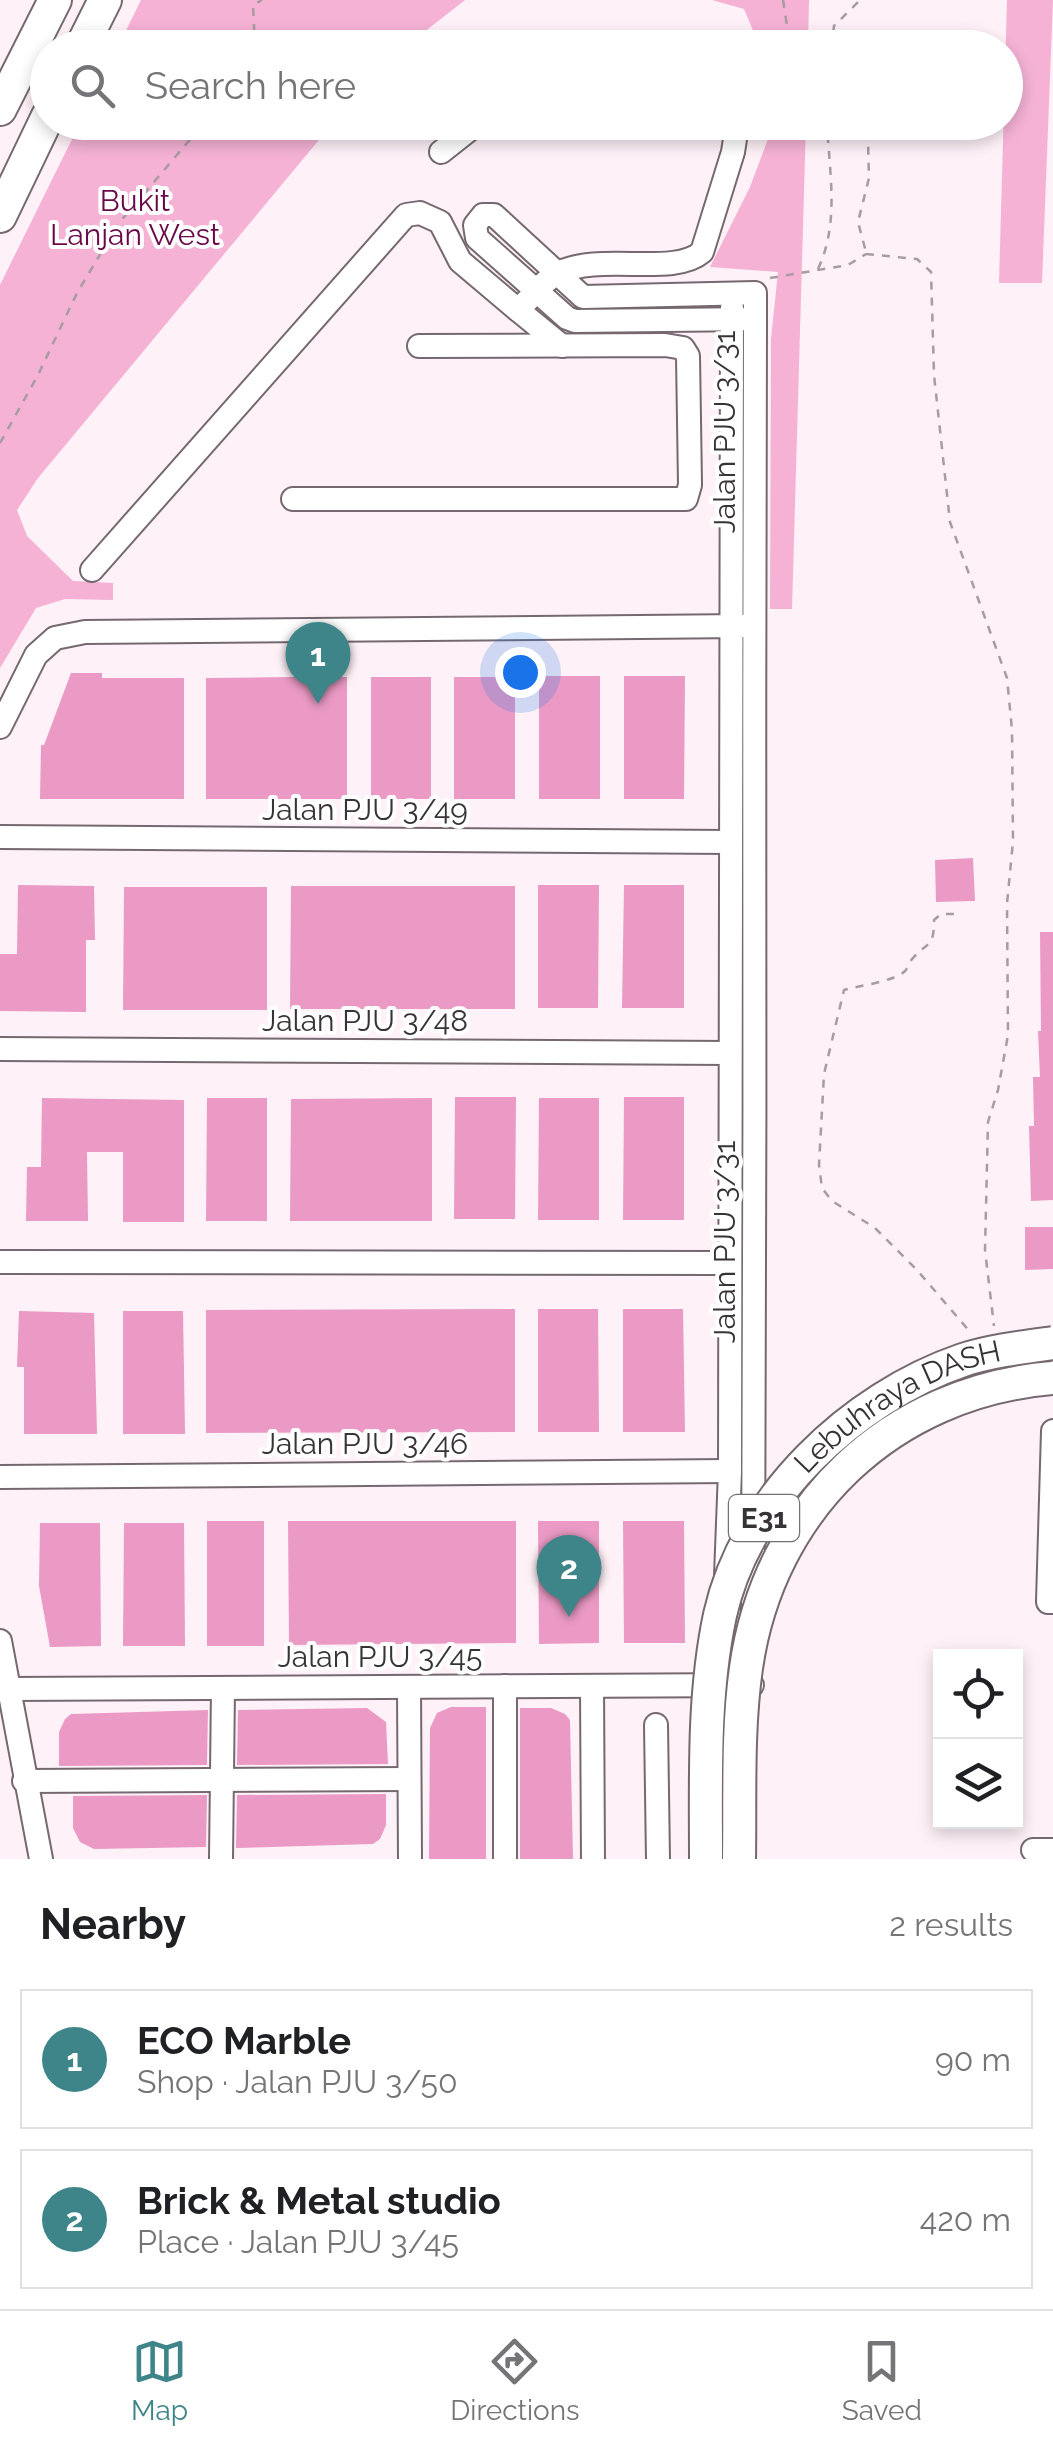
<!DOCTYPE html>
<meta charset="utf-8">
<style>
body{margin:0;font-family:Raleway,sans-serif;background:#f6f6f6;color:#202124}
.controls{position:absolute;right:30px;bottom:30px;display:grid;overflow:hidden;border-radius:0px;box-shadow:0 5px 15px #0003}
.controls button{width:90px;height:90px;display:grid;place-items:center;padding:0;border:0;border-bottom:2px solid #e0e0e0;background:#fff;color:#202124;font:50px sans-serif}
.you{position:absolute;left:520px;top:672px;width:35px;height:35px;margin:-25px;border:8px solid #fff;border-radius:50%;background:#1a73e8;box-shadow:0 0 0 15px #1a73e833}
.badge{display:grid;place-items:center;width:65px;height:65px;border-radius:50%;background:#3d8588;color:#fff;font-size:32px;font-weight:700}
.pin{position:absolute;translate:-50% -82px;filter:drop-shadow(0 2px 5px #0008)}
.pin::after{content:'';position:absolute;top:52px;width:35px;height:30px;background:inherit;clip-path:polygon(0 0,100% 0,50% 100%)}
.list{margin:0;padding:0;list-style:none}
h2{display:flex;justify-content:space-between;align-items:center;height:130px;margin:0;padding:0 40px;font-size:42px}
h2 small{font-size:32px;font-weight:400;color:#757577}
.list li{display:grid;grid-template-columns:65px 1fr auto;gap:30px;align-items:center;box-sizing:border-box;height:140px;margin:0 20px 20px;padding:0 20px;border:2px solid #e0e0e0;border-radius:0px}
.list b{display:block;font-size:38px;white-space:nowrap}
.list p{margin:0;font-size:32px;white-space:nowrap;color:#757577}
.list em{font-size:32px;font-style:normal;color:#757577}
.icon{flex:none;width:55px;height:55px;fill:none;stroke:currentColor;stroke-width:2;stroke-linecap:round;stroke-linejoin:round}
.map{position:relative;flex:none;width:1053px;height:1859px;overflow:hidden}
.search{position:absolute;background:#fff;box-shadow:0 5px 15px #0003;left:30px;right:30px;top:30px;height:110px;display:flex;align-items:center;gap:25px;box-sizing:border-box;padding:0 35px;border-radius:55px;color:#757577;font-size:38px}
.sheet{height:450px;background:#fff}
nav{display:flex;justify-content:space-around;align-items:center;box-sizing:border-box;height:140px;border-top:2px solid #e0e0e0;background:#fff;font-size:28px;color:#757577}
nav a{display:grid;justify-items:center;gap:5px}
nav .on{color:#3d8588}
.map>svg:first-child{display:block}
</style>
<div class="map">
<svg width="1053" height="1859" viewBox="0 0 1053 1859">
<rect width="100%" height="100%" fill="#fef1f7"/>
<g fill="#f5b2d5">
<polygon points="141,0 465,0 405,47 118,47"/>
<polygon points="712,0 809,0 808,47 760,47 744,9"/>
<polygon points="1007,0 1053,0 1042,283 999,283"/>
<polygon points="80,123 333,123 38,478 17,510 27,536 73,581 113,583 113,600 65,599 36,608 0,668 0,285"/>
<polygon points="774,123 806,123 792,609 770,609 771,339 778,272 710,267 750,187"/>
</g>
<g fill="#ea9ac4">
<polygon points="71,673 102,673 102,678 184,678 184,799 40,799 41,745 44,745"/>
<rect x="539" y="676" width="61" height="123"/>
<polygon points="624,676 685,676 684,799 624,799"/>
<polygon points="289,677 347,677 347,799 206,799 206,678"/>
<rect x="371" y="677" width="60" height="122"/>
<rect x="454" y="677" width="61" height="122"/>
<polygon points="973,858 975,901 936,902 935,860"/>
<polygon points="18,885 94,886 95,940 86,940 86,1012 0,1011 0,954 17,954"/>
<polygon points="538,885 599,885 598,1008 538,1008"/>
<polygon points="624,885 684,885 684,1008 622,1008"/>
<polygon points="291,886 515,886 515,1009 290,1009"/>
<polygon points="124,887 267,887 267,1010 123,1010"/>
<polygon points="1040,932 1053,932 1053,1200 1031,1201 1029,1126 1034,1126 1033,1077 1040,1077 1038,1031 1041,1031"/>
<polygon points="455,1097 516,1097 515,1219 454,1219"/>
<polygon points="624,1097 684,1097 684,1220 623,1220"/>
<polygon points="42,1098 184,1100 184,1222 123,1222 123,1152 87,1152 88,1221 26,1221 27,1167 41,1167"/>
<polygon points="207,1098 267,1098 267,1221 206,1221"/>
<polygon points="432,1098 432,1221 290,1221 291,1099"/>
<polygon points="539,1098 599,1098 599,1220 538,1220"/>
<polygon points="1025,1227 1053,1227 1053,1269 1025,1270"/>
<polygon points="515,1309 515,1432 206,1433 206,1310"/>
<polygon points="538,1309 598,1309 599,1432 538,1432"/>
<polygon points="623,1309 683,1309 685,1432 623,1432"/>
<polygon points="19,1311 94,1313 97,1434 24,1434 24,1367 17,1367"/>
<polygon points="123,1311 183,1311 185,1434 123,1434"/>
<rect x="207" y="1521" width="57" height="125"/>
<polygon points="288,1521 516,1521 516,1643 289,1645"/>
<polygon points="538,1521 599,1521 599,1643 539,1644"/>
<polygon points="623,1521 684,1521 685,1643 624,1643"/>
<polygon points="40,1523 100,1523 101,1646 50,1647 39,1586"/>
<polygon points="124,1523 184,1523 185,1646 123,1646"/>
<polygon points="451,1707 486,1707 486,1859 429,1859 430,1728 437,1713"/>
<polygon points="367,1708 386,1722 388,1764 237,1765 238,1710"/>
<polygon points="520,1708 551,1708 565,1714 570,1720 573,1859 520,1859"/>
<polygon points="208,1710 207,1765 59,1766 59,1732 65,1719 71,1714"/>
<polygon points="386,1794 386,1825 380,1839 373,1844 236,1848 237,1795"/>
<polygon points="207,1795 206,1847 94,1849 80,1842 73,1828 73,1796"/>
</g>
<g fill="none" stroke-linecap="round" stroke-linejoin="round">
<defs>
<g id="minor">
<polyline points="441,152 479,122"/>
<path d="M 562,346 L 518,310 C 530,299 544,280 558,273 C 601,252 673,277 702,252 L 733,152 L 735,139 L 731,122"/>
<polyline points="293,499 686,499 690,485 688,356 683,348 665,345 419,346"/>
<polyline points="92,570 406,215 420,213 440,222 460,261 518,310"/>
<polyline points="0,727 36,655 55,638 85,632 744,626"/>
<polyline points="0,837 731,842"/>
<polyline points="0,1049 730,1053"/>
<polyline points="0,1262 730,1263"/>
<polyline points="1053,1431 1048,1602 1053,1602"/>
<polyline points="0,1477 730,1471"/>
<polyline points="726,1576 730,1471 732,308"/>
<path d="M 753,1609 C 756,1179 753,749 755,319 L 755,293 L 583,297 L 494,215 L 483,215 L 475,225 L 477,238 L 567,318 L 575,321 L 755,319"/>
<polyline points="0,1641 41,1859"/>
<polyline points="505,1686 505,1859"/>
<polyline points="592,1686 593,1859"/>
<polyline points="409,1687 410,1859"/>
<polyline points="8,1689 752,1685"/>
<polyline points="656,1725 658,1859"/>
<polyline points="24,1781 409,1779"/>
<polyline points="1033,1850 1053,1850"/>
<polyline points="221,1859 223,1688"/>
</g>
<g id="highway">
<polyline points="81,48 105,0"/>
<polyline points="0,109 55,0"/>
<polyline points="0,216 48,116"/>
</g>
</defs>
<use href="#minor" stroke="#75696f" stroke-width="26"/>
<use href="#highway" stroke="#75696f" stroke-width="36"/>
<g stroke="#a69ca1" stroke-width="2.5" stroke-dasharray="8 8" stroke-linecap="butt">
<polyline points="783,0 788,32 796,48"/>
<polyline points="255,48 253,5 262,0"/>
<polyline points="831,48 834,26 860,0"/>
<polyline points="850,122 868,141 869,178 858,222 866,252"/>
<polyline points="866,254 917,259 931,272 934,375 950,522 1007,678 1012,730 1013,841 1007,904 1008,1035 998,1090 988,1122 985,1250 994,1326"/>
<path d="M 818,269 C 840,222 829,172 827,122"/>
<polyline points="770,278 848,265 866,254"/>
<polyline points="0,443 38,375 77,293 119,223 205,122"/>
<path d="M 954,914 L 941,914 L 934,920 C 934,947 929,941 913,958 C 909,962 908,968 905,971 C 893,982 861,985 844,990 L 824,1074 L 819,1165 L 822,1188 L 832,1201 L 875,1228 L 917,1270 L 971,1333"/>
</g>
<use href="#minor" stroke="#fff" stroke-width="22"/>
<use href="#highway" stroke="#fff" stroke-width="32"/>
<defs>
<g id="highway-bridge">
<path id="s1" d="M 706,1859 C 706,1778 703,1695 720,1615 C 746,1498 852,1398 963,1360 C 991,1351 1024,1347 1053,1343"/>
<path d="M 739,1859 C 740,1795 737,1731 746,1668 C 769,1507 891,1391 1053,1378"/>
</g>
</defs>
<use href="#highway-bridge" stroke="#75696f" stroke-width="36" stroke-linecap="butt"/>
<use href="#highway-bridge" stroke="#fff" stroke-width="32"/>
</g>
<g text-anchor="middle" stroke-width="8" stroke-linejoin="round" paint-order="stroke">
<rect fill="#fff" stroke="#747072" stroke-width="2.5" x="729" y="1495" width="70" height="46" rx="8"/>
<g font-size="28" font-weight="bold" fill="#383336">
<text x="764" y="1528">E31</text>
</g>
<g font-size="30" fill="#690949" stroke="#fff">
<text x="135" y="211">Bukit<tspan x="135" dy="34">Lanjan West</tspan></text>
</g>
<g font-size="30" fill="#383336" stroke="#fff">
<text transform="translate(725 432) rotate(-90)" y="10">Jalan PJU 3/31</text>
<text x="365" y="820">Jalan PJU 3/49</text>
<text x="365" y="1031">Jalan PJU 3/48</text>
<text transform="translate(725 1242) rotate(-90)" y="10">Jalan PJU 3/31</text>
<text dy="10" stroke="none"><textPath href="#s1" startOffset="532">Lebuhraya DASH</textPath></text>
<text x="365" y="1454">Jalan PJU 3/46</text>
<text x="380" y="1667">Jalan PJU 3/45</text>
</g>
</g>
</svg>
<div class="controls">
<button><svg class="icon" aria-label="locate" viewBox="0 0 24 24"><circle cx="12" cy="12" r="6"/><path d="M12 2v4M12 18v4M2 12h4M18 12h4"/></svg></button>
<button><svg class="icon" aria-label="layers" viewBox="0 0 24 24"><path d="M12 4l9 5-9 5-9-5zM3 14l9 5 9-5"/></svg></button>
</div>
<div class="you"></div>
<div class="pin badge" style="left:318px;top:704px">1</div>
<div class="pin badge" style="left:569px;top:1617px">2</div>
<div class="search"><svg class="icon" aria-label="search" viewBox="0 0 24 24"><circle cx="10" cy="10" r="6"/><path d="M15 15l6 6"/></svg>Search here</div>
</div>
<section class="sheet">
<h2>Nearby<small>2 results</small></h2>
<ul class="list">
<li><span class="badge">1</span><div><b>ECO Marble</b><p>Shop · Jalan PJU 3/50</p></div><em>90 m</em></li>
<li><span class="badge">2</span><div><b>Brick &amp; Metal studio</b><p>Place · Jalan PJU 3/45</p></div><em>420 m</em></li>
</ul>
</section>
<nav>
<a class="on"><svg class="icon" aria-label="map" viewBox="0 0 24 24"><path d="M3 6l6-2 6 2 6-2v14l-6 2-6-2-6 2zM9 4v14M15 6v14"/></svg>Map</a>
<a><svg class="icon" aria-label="directions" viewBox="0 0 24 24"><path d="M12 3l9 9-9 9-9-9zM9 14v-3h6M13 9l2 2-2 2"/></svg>Directions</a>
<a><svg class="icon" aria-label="saved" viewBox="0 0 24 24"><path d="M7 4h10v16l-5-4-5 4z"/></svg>Saved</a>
</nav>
